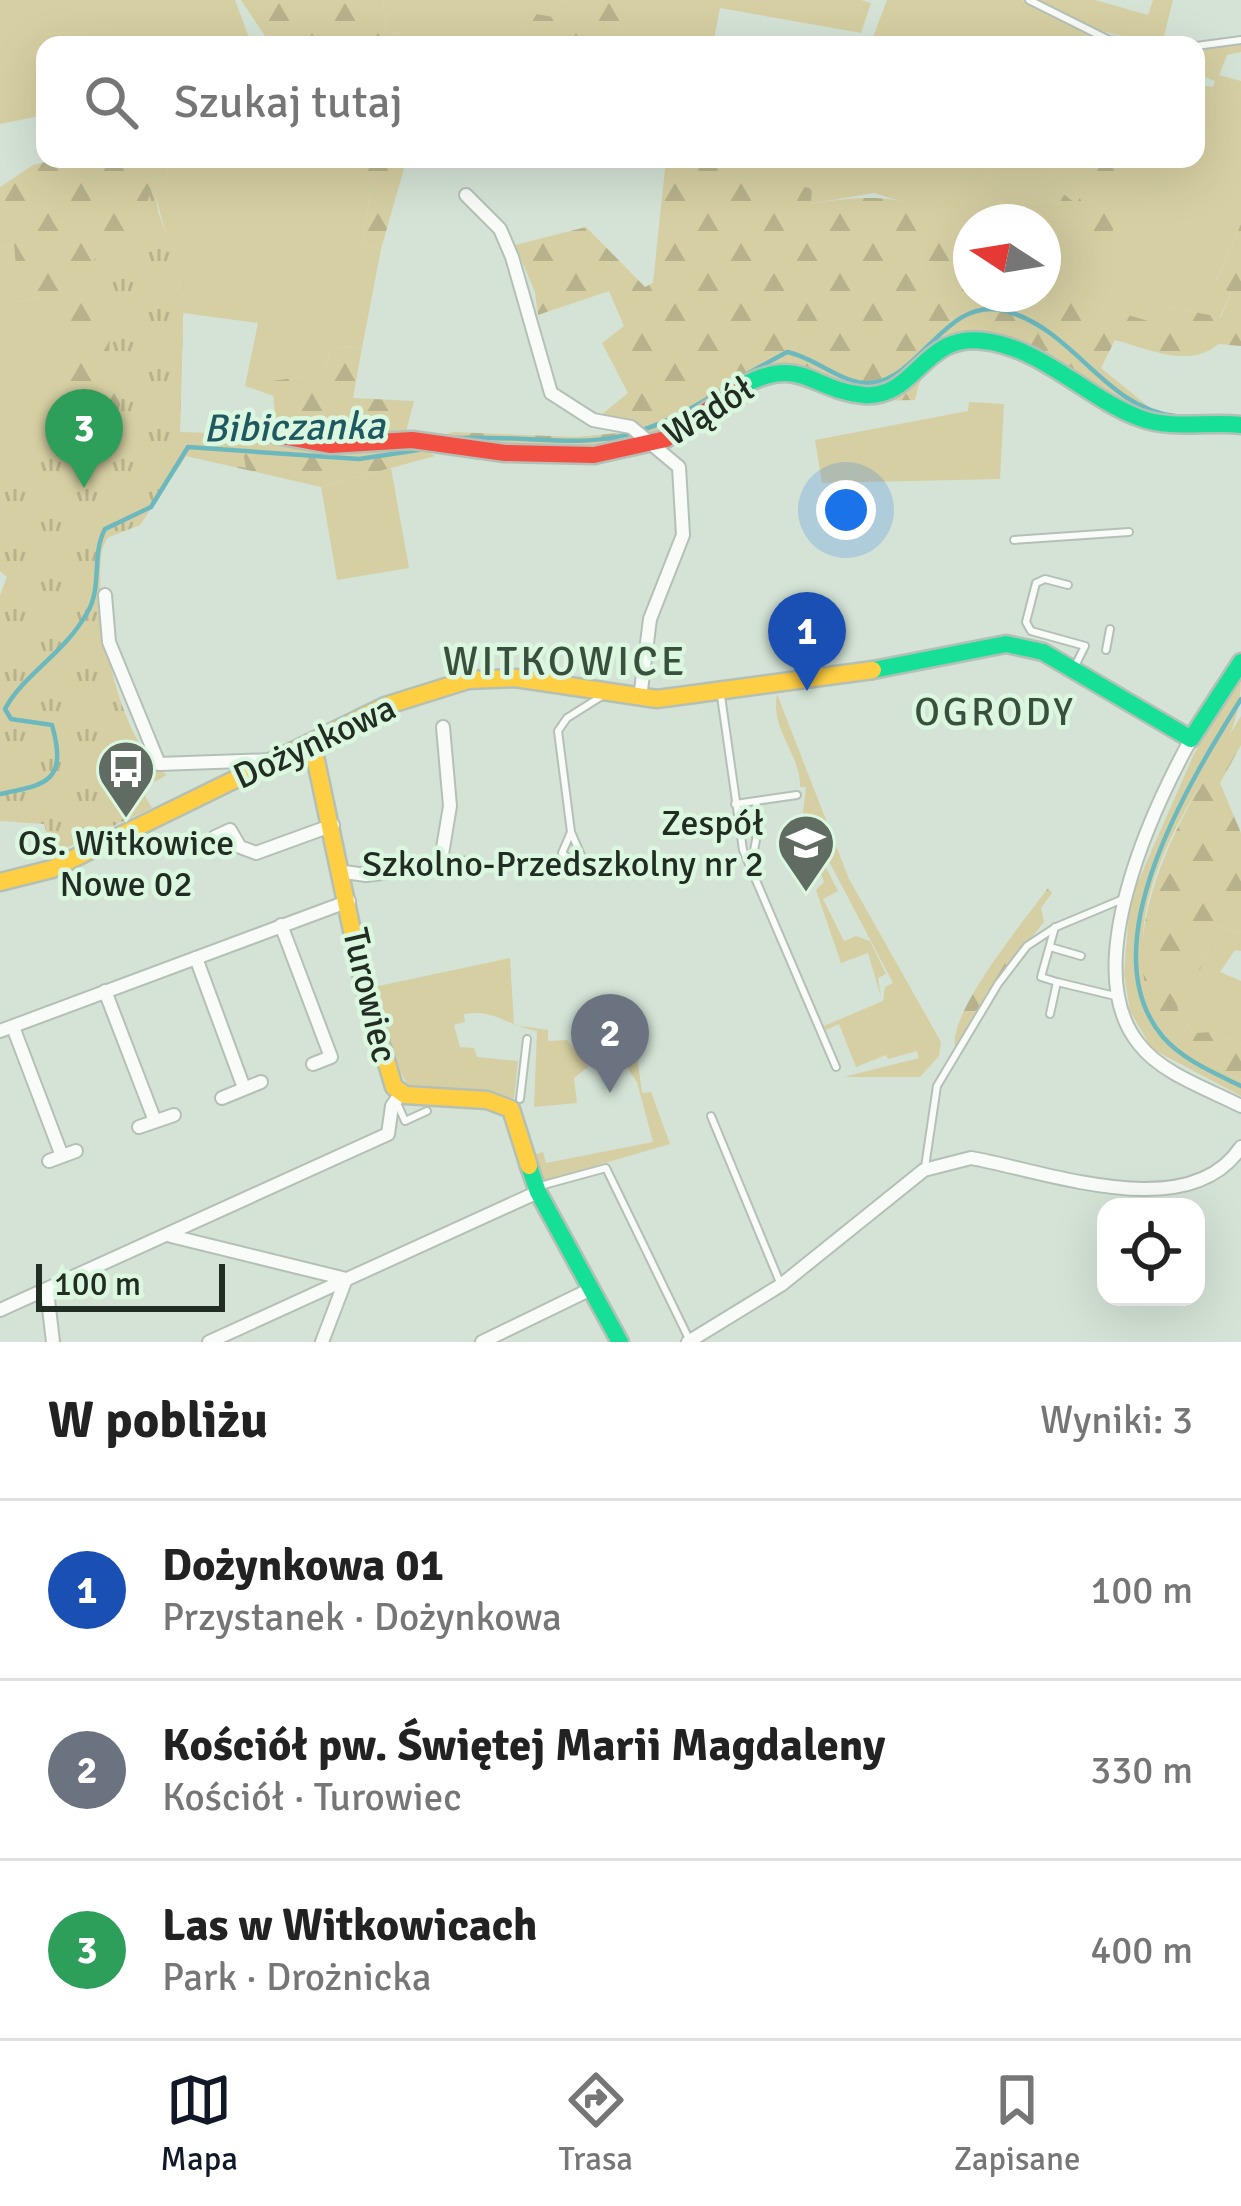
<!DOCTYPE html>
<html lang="pl">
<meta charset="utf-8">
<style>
body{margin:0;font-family:Signika,sans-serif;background:#f6f6f6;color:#222}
.controls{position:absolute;right:36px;bottom:36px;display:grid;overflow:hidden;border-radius:24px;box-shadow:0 12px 48px #0002}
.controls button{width:108px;height:108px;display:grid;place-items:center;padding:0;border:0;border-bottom:3px solid #e0e0e0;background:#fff;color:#222;font:60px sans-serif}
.compass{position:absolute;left:953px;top:204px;width:108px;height:108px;border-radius:50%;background:#fff;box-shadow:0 12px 48px #0002;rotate:282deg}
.scale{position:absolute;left:36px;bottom:30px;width:189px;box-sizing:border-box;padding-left:12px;border:6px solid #212c23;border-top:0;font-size:33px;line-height:42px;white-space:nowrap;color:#212c23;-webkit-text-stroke:9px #dbf7df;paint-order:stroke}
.you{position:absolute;left:846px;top:510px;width:42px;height:42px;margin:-30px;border:9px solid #fff;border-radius:50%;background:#1a73e8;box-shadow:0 0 0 18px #1a73e833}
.badge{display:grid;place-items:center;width:78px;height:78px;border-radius:50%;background:#111827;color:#fff;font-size:39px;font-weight:700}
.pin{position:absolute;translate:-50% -99px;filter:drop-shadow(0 3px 6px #0008)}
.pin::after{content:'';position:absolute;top:63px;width:42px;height:36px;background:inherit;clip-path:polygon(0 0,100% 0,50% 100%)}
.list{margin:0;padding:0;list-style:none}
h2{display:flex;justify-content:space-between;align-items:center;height:156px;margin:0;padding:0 48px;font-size:51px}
h2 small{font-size:39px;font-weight:400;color:#767676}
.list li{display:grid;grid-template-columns:78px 1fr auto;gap:36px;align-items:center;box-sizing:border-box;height:180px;padding:0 48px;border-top:3px solid #e0e0e0}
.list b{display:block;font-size:45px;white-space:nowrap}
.list p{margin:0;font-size:39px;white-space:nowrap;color:#767676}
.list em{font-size:39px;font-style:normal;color:#767676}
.icon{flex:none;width:66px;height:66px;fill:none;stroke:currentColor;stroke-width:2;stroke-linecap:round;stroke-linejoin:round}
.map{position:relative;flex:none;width:1241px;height:1342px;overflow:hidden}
.search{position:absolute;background:#fff;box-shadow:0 12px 48px #0002;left:36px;right:36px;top:36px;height:132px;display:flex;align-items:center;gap:30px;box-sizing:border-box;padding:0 42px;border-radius:24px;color:#767676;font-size:45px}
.sheet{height:696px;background:#fff}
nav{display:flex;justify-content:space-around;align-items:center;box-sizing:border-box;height:168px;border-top:3px solid #e0e0e0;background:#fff;font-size:33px;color:#767676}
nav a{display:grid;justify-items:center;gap:6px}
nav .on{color:#111827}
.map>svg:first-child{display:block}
</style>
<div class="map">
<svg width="1241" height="1342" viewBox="0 0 1241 1342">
<defs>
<pattern id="forest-firs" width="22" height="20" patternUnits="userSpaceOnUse" patternTransform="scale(3)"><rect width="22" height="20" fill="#d6cfa3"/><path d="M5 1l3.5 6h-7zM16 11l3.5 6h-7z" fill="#b7b28c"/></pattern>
<pattern id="park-tufts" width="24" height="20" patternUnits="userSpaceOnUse" patternTransform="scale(3)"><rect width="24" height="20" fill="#d6cfa3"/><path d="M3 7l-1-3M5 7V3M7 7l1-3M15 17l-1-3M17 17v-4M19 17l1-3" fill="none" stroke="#b7b28c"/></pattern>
</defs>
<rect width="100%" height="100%" fill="#d4e3d6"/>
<g fill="#d6cfa3">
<polygon points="0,0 235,0 248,35 260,45 45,45 45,115 0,124"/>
<polygon points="383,0 565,0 559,19 525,25 529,45 401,45 403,35 386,31"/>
<polygon points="611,0 861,0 871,3 861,33 720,8 713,45 615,45 625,10"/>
<polygon points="887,0 1022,0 1108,45 870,45"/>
<path d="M 1036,0 L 1095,0 L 1148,15 L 1153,0 L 1173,0 L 1163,40 C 1115,40 1077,25 1036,0 Z"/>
<polygon points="1241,44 1241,52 1227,55 1219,75 1241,81 1241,224 1215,283 1231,293 1220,317 1167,307 1163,326 1081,301 1043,269 1043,222 971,223 874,193 810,204 750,171 753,159 1196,159 1196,84 1213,87 1215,81 1196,74 1200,50"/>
<path d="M 170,159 L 365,159 L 357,170 L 372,179 L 362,246 L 381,249 L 362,348 L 331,347 L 325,373 L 273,381 L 274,396 L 245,386 L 258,323 L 183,313 C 184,267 160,229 154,184 L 165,177 Z"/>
<polygon points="14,244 20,302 35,297 65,303 82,353 66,356 56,410 38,416 38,441 0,464 0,247"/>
<polygon points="969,402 1004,404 1000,479 822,483 815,440 968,411"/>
<polygon points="391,468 409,568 337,580 321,487"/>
<path d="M 1241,676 C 1241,737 1214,758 1186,809 C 1124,919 1118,1017 1241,1080 L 1241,1096 L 1152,1049 L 1130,1011 L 1124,974 L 1130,900 L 1194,754 Z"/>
<path d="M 777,694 L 849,879 L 941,1042 L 939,1056 L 920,1077 L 844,1077 L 919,1058 L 917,1051 L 888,1059 L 886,1055 L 856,1067 L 839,1024 L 826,1030 L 824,1026 L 883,1001 L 885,987 L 893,983 L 803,812 L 806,787 L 800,787 C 801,754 770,731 777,694 Z"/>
<polygon points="801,819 838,891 823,899 844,941 856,936 870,941 886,974 878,978 881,997 868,953 841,963 816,890 824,882"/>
<polygon points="1218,926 1241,933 1241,951 1235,950 1220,972 1241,981 1241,1044 1210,1032 1193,1033 1178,1013 1175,969 1200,970"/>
<path d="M 510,958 L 514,1025 L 548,1030 L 548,1041 L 567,1040 L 588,1067 L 574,1078 L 577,1103 L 534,1107 L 537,1031 C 507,1026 496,1009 464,1014 L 465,1022 L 454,1025 L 460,1047 L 474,1048 L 477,1057 L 518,1061 L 514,1098 L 408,1086 L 381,1033 L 369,988 Z"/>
<polygon points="635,1041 642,1093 651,1092 670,1144 543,1181 533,1155 543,1152 546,1163 653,1142 637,1082 623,1061 632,1060"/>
</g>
<g fill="url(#forest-firs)">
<polygon points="241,0 383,0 386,31 403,35 401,45 271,45"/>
<polygon points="565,0 611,0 626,9 615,45 529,45 525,25 536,14 559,18"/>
<path d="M 58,159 L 170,159 L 165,177 L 154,184 L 158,212 L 184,281 L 180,432 C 237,434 289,451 342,453 C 374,455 406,439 435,456 L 321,487 L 186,456 L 140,525 L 109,535 L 102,549 L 0,596 L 7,577 L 0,571 L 0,464 L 7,450 L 38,441 L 38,415 L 56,409 L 66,355 L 81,353 L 65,304 L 35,297 L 19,302 L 14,244 L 0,247 L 0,187 L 33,165 Z"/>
<polygon points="365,159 398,159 405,165 381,249 362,246 372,179 357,170"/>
<path d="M 666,159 L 753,159 L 751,171 L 812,189 L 811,204 C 885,192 901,198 971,223 L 971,294 L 1043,294 L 1043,269 L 1081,301 L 1162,325 L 1167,307 L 1221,317 L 1231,293 L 1215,284 L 1241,224 L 1241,346 L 1219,344 C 1188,369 1150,349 1115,340 L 1101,368 L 1149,407 L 1147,414 C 1074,385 946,258 915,400 L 873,401 L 797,364 L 654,439 L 635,423 L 601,415 L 628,393 L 602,343 L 624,326 L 609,291 L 538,315 L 535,292 L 515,245 L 586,227 L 645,287 L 653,283 Z"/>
<polygon points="1102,163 1130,177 1110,239 1058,213 1035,193 1047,181 1076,204"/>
<polygon points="331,347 362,348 353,398 414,401 405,435 341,443 277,436 272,381 325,373"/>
<polygon points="453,432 575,437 629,432 641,443 565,448 443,444 429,439"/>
<path d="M 1241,716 L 1241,745 L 1220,783 L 1241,833 L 1241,933 L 1218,926 L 1200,970 L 1176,970 L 1178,1013 L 1193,1033 L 1210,1032 L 1241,1044 L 1241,1080 C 1220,1069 1195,1059 1178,1043 C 1087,957 1192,797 1241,716 Z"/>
<path d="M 1048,888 L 1052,893 L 1041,908 L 1044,922 L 988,991 L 955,1047 C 949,1011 1025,920 1048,888 Z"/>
</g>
<path fill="url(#park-tufts)" d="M 154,184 L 158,212 L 184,281 L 180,432 L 240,434 L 246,468 L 186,456 L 140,525 L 104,539 C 90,597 115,740 167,775 L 141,789 L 152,808 L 53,854 L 44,824 L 0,821 L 0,596 L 7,577 L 0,571 L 0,464 L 7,450 L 25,449 L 53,432 L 113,435 L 126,377 L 124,368 L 109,358 L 110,331 L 90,293 L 101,286 L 94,259 L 132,243 Z"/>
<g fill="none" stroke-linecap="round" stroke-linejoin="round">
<g stroke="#6cb8bf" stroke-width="4.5">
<path d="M 736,380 L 787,352 C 815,357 844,386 872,383 C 922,377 946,295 1006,311 C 1075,330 1105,408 1175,416"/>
<path d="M 452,438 C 576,434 606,464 722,390"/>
<path d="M 1241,699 C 1190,781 1087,947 1163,1037 C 1183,1060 1215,1073 1241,1086"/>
<path d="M 0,794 C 46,785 68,782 52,725 L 11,719 L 5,709 C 23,675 64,654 87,613 C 103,587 91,555 105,529 L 151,507 L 188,447 L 359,459 L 425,449"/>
</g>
<defs>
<g id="lane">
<polyline points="1029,0 1109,40 1152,45"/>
<polyline points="1196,46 1241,40"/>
<polyline points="1014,540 1129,532"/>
<polyline points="1068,585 1045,579 1036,583 1026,622 1031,631 1085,646 1076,664"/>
<polyline points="1106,650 1110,629"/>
<polyline points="721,696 743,850 836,1067"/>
<polyline points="735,804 797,795"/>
<polyline points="571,832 562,853 578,866 583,860 571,832 558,731 567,718 602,696"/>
<polyline points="751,867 760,818 756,803"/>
<polyline points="1055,927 1041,977 1057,982"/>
<polyline points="1050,947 1081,956"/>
<polyline points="1050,1014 1057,982 1115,996"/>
<polyline points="520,1099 527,1039"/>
<polyline points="397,1103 405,1121 427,1111"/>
<polyline points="711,1116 781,1285"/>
<polyline points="925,1167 937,1086 998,984 1027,946 1056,927 1123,899"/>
<polyline points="540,1186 606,1168 690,1341"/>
</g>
<g id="street">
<polyline points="466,195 500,229 512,257 551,393 593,420 631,427 679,467 683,535 650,619 640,698"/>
<polyline points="105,595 109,642 159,764 272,760"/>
<path d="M 1191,739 C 1151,812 1078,969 1139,1044 C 1162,1074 1208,1089 1241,1106"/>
<polyline points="215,837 230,830 240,847 256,853 333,825"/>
<polyline points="440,866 471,863"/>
<polyline points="344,872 366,875 440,866 450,806 443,727"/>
<polyline points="281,925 331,1057 313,1064"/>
<polyline points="196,958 244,1088"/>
<polyline points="105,991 155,1121"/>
<polyline points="13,1027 62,1156"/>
<polyline points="0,1031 349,901"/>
<polyline points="222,1098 261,1082"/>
<polyline points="139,1127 174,1115"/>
<polyline points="49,1161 76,1151"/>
<polyline points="171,1236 346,1279 322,1342"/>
<polyline points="47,1291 53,1342"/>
<polyline points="0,1310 388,1134 392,1106 401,1093"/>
<polyline points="209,1342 538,1192"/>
<polyline points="482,1342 591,1289"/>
<path d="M 688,1342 L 781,1285 L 924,1170 L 971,1158 C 1049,1172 1189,1226 1241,1147"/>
</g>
<g id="fast">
<path d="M 742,386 C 801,354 810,390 864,395 C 916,399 923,332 984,341 C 1043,348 1086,398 1140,418 C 1172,430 1208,421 1241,425"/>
<polyline points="873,670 1006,644 1043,652 1191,739 1241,662"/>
<polyline points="529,1166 538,1192 620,1342"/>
</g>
<g id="slow">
<polyline points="312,742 364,987 394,1087 405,1095 487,1100 511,1109 529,1166"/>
<polyline points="0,882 52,869 385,706 468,680 515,678 657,699 873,670"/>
</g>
<polyline id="jam" points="276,435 330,445 412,440 505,453 594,455 666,439 742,386"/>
</defs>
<use href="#lane" stroke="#b4c0b6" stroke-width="10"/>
<use href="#street" stroke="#b4c0b6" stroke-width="16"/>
<use href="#fast" stroke="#b4c0b6" stroke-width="21"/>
<use href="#slow" stroke="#b4c0b6" stroke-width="21"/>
<use href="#jam" stroke="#b4c0b6" stroke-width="21"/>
<use href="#lane" stroke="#f9fbf9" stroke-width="6"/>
<use href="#street" stroke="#f9fbf9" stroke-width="12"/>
<use href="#fast" stroke="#16e098" stroke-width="16"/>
<use href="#slow" stroke="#ffcf43" stroke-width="16"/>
<use href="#jam" stroke="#f24e42" stroke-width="16"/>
</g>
<defs>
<symbol id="bus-pin" viewBox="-11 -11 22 30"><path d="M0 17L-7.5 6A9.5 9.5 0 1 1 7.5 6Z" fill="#606c62" stroke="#dbf7df"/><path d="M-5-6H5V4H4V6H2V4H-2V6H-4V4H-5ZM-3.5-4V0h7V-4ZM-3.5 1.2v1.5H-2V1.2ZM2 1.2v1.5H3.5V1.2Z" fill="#fff"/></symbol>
<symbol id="school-pin" viewBox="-11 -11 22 30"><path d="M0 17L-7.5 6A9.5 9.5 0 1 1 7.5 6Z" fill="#606c62" stroke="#dbf7df"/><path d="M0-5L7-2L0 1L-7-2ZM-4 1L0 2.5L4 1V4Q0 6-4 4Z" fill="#fff"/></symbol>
</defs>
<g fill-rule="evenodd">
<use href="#bus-pin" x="93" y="736" width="66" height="90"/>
<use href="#school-pin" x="773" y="810" width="66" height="90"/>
</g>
<g text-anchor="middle" stroke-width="9" stroke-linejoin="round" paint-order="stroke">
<g font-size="36" fill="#212c23" stroke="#dbf7df">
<text transform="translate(708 410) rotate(-32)" y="13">Wądół</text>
<text transform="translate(314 741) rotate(-25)" y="13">Dożynkowa</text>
<text transform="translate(371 995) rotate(77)" y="13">Turowiec</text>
</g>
<g font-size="36" fill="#212c23" stroke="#dbf7df" text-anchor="end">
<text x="764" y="835">Zespół<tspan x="764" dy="41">Szkolno-Przedszkolny nr 2</tspan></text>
<text x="126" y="855" text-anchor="middle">Os. Witkowice<tspan x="126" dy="41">Nowe 02</tspan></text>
</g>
<g font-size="39" font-style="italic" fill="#1f5860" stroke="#dbf7df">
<text transform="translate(294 426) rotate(-1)" y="14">Bibiczanka</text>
</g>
<g font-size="39" letter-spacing="3" fill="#38503d" stroke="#dbf7df">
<text x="995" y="725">OGRODY</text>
</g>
<g font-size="42" letter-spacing="3" fill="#38503d" stroke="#dbf7df">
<text x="565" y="675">WITKOWICE</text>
</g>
</g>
</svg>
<div class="controls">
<button><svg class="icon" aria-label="locate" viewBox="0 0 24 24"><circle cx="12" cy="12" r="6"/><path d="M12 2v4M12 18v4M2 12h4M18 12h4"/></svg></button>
</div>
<svg class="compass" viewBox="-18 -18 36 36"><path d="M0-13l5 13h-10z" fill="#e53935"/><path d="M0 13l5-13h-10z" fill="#767676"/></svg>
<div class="scale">100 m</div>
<div class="you"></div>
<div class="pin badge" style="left:807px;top:691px;background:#1a4fb4">1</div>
<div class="pin badge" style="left:610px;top:1093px;background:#6b7280">2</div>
<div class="pin badge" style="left:84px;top:488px;background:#2e9e5b">3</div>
<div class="search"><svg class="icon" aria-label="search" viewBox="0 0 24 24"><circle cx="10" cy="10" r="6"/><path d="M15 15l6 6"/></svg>Szukaj tutaj</div>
</div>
<section class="sheet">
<h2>W pobliżu<small>Wyniki: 3</small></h2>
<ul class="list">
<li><span class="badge" style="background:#1a4fb4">1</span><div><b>Dożynkowa 01</b><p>Przystanek · Dożynkowa</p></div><em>100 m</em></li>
<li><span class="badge" style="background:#6b7280">2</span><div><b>Kościół pw. Świętej Marii Magdaleny</b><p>Kościół · Turowiec</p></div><em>330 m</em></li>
<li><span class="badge" style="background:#2e9e5b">3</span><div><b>Las w Witkowicach</b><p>Park · Drożnicka</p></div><em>400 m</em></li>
</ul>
</section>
<nav>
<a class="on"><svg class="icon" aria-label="map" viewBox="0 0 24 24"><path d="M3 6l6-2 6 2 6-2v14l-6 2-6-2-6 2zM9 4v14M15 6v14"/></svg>Mapa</a>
<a><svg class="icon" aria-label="directions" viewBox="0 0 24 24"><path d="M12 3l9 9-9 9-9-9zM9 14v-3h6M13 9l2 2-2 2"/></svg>Trasa</a>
<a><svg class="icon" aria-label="saved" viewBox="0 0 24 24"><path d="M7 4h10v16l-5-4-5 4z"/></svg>Zapisane</a>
</nav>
